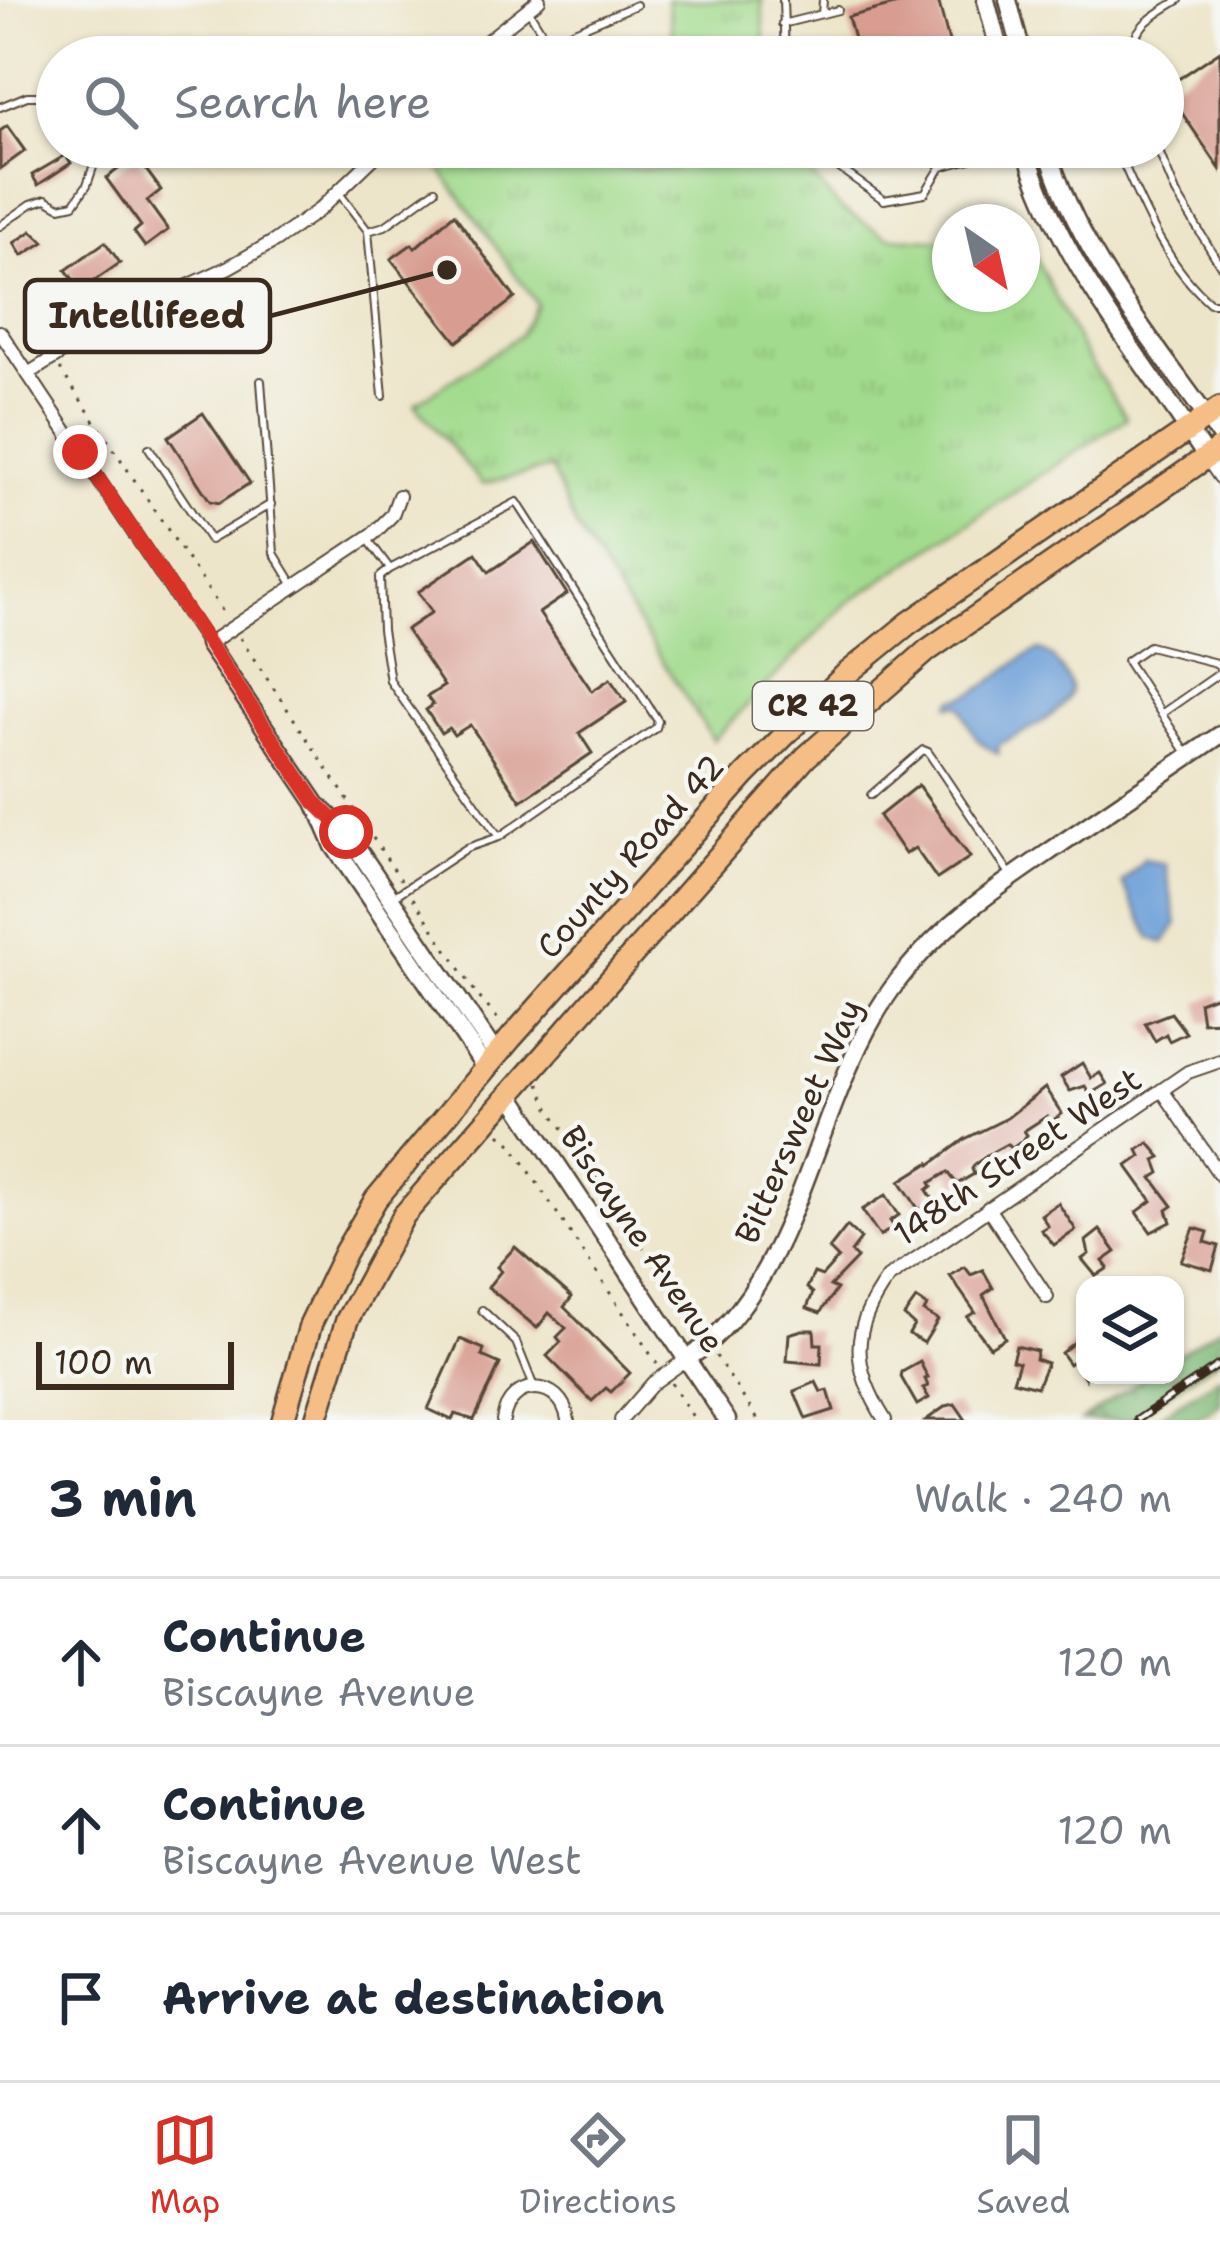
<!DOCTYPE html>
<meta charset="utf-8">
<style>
body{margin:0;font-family:"Shantell Sans",sans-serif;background:#f6f6f7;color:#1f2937}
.controls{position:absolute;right:36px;bottom:36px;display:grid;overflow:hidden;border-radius:24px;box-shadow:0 3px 9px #0004}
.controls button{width:108px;height:108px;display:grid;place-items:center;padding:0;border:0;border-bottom:3px solid #e0e1e3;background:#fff;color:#1f2937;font:60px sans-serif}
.compass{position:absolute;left:932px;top:204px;width:108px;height:108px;border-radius:50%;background:#fff;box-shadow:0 3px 9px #0004;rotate:146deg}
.scale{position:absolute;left:36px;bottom:30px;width:198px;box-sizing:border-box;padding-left:12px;border:6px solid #3b2a1e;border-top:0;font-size:33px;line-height:42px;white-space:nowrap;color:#3b2a1e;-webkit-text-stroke:9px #f6f6f2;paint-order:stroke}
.stop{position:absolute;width:36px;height:36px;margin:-27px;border:9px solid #d93025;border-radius:50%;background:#fff}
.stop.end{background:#d93025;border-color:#fff;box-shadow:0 3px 12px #0008}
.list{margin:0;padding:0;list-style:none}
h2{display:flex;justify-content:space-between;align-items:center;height:156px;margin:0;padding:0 48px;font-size:51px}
h2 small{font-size:39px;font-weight:400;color:#747a83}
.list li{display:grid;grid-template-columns:78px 1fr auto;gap:36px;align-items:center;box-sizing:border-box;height:168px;padding:0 48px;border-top:3px solid #e0e1e3}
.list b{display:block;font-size:45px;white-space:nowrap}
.list p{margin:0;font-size:39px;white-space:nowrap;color:#747a83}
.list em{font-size:39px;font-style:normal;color:#747a83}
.icon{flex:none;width:66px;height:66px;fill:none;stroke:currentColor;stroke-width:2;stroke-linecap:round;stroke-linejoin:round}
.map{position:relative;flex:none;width:1220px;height:1420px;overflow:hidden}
.search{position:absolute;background:#fff;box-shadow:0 3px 9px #0004;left:36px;right:36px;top:36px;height:132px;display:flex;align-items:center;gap:30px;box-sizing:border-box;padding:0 42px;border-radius:66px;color:#747a83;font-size:45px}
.sheet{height:660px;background:#fff}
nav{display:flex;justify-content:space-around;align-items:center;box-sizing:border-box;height:168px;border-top:3px solid #e0e1e3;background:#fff;font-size:33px;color:#747a83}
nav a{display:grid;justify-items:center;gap:6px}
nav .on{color:#d93025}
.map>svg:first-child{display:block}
</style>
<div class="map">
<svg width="1220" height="1420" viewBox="0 0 1220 1420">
<defs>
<pattern id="grass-tufts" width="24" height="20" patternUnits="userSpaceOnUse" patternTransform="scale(3)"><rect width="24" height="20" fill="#a3db8e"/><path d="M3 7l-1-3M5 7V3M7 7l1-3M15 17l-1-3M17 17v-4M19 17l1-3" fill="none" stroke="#8dbc7a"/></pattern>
<pattern id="forest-crowns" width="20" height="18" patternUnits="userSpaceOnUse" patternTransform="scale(3)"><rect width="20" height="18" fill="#82bb79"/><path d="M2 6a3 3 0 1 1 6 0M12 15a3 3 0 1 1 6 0" fill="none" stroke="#6c9863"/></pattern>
</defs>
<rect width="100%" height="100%" fill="#f6f6f2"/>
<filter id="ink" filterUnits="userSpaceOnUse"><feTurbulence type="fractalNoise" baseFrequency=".00833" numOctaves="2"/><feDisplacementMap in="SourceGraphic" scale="24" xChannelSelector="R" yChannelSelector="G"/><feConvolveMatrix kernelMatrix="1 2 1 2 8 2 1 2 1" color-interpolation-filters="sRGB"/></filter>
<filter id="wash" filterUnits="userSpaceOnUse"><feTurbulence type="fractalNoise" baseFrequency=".004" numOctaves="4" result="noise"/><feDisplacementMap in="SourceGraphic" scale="48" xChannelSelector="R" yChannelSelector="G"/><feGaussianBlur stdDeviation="2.7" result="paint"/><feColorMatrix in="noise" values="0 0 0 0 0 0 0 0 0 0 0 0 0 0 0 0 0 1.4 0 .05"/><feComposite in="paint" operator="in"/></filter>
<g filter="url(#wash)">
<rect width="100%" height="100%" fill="#ede5c9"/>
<g fill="url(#grass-tufts)" stroke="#6f8256" stroke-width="3">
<polygon points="667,0 762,0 765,57 676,57"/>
<polygon points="438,147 451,147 482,164 674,169 685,147 786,147 841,209 888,237 950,240 950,294 1022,294 1022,242 1028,242 1082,350 1127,418 846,604 713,740 576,527 551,468 482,484 415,404 519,336 537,304 430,155"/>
</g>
<g fill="url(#forest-crowns)" stroke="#5e724c" stroke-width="3">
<polygon points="1220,1326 1220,1358 1129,1420 1082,1420 1148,1375 1175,1375 1175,1357"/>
<polygon points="1220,1376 1220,1404 1197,1420 1154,1420"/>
</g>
<g fill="#6ea0d9" stroke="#54657c" stroke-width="3">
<path d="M 1040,650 C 1051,654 1054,659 1061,669 C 1066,677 1073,685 1069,695 C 1063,714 1016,737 999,744 L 998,754 C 971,740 973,730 960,705 L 950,705 L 953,699 C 986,696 1009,660 1040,650 Z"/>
<polygon points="1144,860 1165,864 1177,924 1164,943 1151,938 1122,883"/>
</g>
<g id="blocks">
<g fill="#d89c91">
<polygon points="913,0 938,0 953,57 859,57 848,17"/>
<polygon points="1220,51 1220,169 1165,88"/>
<polygon points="7,126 25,151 0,169 0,131"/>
<polygon points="66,155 71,163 38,185 32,175"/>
<polygon points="136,156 161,190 147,201 168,230 145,247 134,232 141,226 106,178"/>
<polygon points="454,214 515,298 457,342 391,259 412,244 415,248"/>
<polygon points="32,231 44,242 22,256 14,243"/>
<polygon points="105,242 120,263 81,290 66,270"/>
<polygon points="203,413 250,483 219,503 210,501 168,437"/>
<polygon points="534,542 567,594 539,613 592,691 610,679 626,702 579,733 592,753 521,801 470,725 454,735 449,728 441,733 426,710 433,705 427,697 444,686 406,630 432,612 418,592 476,553 489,572"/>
<polygon points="918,785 970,857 937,879 915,848 905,854 879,816"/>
<polygon points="1220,994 1220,1021 1202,1022 1199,1002"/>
<polygon points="1171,1013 1186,1033 1169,1041 1166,1034 1155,1041 1145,1023"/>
<polygon points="1082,1063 1091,1078 1100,1073 1107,1084 1090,1094 1085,1086 1070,1091 1061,1077"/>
<polygon points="1045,1088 1062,1114 1051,1122 1047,1116 1024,1131 1027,1135 1022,1141 1011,1149 1007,1144 994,1151 975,1164 972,1169 974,1174 957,1184 948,1172 930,1183 932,1186 927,1190 934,1201 919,1210 900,1181 929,1163 930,1165 965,1139 1007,1118"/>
<polygon points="1149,1143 1161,1157 1155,1160 1160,1173 1152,1178 1173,1206 1167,1210 1171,1222 1151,1232 1137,1212 1152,1201 1127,1166 1141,1156 1138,1150"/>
<polygon points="886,1195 899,1215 890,1221 894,1227 880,1236 862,1210"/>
<polygon points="1058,1203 1076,1230 1054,1245 1041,1230 1048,1226 1041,1215"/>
<polygon points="847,1226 861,1239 851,1252 857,1258 830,1286 837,1289 820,1313 807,1308 813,1293 807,1288 814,1273 822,1276 838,1258 829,1249"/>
<polygon points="1194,1228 1208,1232 1205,1242 1219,1246 1212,1270 1181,1261"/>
<polygon points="1100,1230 1116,1252 1103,1261 1108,1268 1096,1276 1082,1259 1089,1254 1086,1241"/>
<polygon points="515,1247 572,1297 564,1307 630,1373 611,1392 606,1388 592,1401 547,1356 561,1342 557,1337 566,1328 549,1313 537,1328 488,1287 501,1271 497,1267"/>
<polygon points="965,1267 971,1275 983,1270 993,1288 983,1295 1005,1338 990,1347 967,1317 975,1312 950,1276"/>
<polygon points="916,1299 927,1306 924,1312 938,1320 924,1343 909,1334 914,1325 904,1316"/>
<polygon points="802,1330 814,1330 815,1344 822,1344 821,1364 787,1361 789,1334"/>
<polygon points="460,1339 484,1349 482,1356 500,1364 474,1420 455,1414 452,1420 428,1409"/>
<polygon points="1078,1339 1085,1349 1085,1378 1073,1361 1069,1364 1061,1353"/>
<polygon points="1016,1346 1037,1351 1035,1359 1047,1363 1037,1387 1013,1381 1019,1362 1012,1360"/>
<polygon points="920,1362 928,1378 925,1379 928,1386 923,1388 929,1398 917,1405 901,1377 902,1372"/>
<polygon points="816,1382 821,1392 828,1390 834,1410 806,1419 794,1391"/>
<polygon points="955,1404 966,1420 926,1420 946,1406"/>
</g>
</g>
</g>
<g filter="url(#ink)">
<use href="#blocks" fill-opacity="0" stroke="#564638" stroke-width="3"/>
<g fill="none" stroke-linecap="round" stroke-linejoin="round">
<defs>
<g id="service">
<polyline points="783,0 785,57"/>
<polyline points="529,11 548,42 546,57"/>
<polyline points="822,14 823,0"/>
<polyline points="782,24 838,10"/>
<polyline points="548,42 636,5"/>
<path d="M 1130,57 C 1133,25 1153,16 1179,0"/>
<polyline points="0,107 27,96 57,96"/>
<polyline points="816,147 821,155 884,200 925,193 941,167 1015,147"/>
<path d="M 1116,147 C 1141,202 1163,262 1210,303 L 1220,303"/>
<polyline points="1157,147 1176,193 1220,265"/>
<polyline points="339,193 368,231 383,396"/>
<polyline points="0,226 31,204 46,199 60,207 74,204 87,185 100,147"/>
<polyline points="368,231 385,226 435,190"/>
<polyline points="261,381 274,553 293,584"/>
<polyline points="149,448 210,540 271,504"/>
<polyline points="367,538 390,569 380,577 382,630 390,681 499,837 656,728 658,721 517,502 390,569"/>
<polyline points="1161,714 1220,673"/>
<polyline points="1187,753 1127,661 1149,646 1216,663 1220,668"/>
<polyline points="871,795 923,750 928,752 1010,874"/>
<polyline points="393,897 467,848 499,837"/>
<polyline points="482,1310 516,1342 534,1387"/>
</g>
<g id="minor">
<polyline points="467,57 539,0"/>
<polyline points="0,332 208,644 373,534 392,515 399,496"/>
<polyline points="28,374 107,324 229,267 275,241 319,210 385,147"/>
<polyline points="1207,458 1220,477"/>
<polyline points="1162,1090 1220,1175"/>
<polyline points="988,1208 1047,1297"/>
<path d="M 503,1420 C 509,1377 562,1378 568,1420"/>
<polyline points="621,1420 653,1383 687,1359"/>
<path d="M 885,1420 C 851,1366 850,1330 888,1278 L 1188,1072 L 1220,1061"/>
</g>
<g id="tertiary">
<polyline points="986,0 1001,57"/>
<polyline points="1008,0 1023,57"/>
<path d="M 1025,147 C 1060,264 1141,356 1207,458"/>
<path d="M 1047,147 C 1078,255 1157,345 1220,436"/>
<polyline points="208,644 315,802 334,846 486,1069"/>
<polyline points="320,807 346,832 497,1056"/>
<polyline points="509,1092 727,1420"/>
<path d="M 687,1359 C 802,1283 812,1101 891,990 C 937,926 998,887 1062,843 C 1115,807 1167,771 1220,735"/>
</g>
<g id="trunk">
<polyline points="283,1420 311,1323 345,1252 376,1199 511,1038 745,775 844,676 909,623 1220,408"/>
<polyline points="316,1420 347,1320 404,1215 806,757 928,650 1220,448"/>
</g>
</defs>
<use href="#service" stroke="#564638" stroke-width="10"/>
<use href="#minor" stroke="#564638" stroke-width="16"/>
<use href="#tertiary" stroke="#564638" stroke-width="21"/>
<use href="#trunk" stroke="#564638" stroke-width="26"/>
<g stroke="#564638" stroke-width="3" stroke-dasharray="3 9" stroke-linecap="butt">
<polyline points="60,369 225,615"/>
<polyline points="240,638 401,880"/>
<polyline points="413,898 478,996 498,1019"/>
<polyline points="539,1084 549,1108 697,1327"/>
<polyline points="500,1134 512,1145 657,1364"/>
<polyline points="716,1356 758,1420"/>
<polyline points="671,1383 695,1420"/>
</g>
<use href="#service" stroke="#fff" stroke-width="6"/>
<use href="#minor" stroke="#fff" stroke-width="12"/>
<use href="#tertiary" stroke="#fff" stroke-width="16"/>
<use href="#trunk" stroke="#f6be87" stroke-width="21"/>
<defs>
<polyline id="rail" points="1137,1420 1220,1364"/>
</defs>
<use href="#rail" stroke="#3b2a1e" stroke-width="9"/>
<use href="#rail" stroke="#f6f6f2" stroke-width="4.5" stroke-dasharray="14" stroke-linecap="butt"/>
</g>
</g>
<g fill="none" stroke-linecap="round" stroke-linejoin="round" filter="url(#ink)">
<polyline stroke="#d93025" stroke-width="15" points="80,452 315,802 346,832"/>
</g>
<g text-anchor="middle" stroke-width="9" stroke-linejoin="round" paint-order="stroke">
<rect fill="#f6f6f2" stroke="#73675e" stroke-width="3" x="753" y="682" width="120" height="48" rx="9"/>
<g font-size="30" font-weight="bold" fill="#3b2a1e">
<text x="813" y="716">CR 42</text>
</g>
<g font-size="33" fill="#3b2a1e" stroke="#f6f6f2">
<text transform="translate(630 856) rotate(-48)" y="12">County Road 42</text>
<text transform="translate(798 1121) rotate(-66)" y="12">Bittersweet Way</text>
<text transform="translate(1017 1156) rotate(-34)" y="12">148th Street West</text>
<text transform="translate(643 1239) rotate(56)" y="12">Biscayne Avenue</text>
</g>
</g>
<path fill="none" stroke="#3b2a1e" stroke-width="4.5" d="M447 270L270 316"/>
<circle fill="#3b2a1e" stroke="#f6f6f2" stroke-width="4.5" cx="447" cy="270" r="12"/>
<rect fill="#f6f6f2" stroke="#3b2a1e" stroke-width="4.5" x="25" y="280" width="245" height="72" rx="12"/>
<g font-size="36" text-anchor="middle" font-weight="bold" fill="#3b2a1e">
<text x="147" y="328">Intellifeed</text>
</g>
</svg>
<div class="controls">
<button><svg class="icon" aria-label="layers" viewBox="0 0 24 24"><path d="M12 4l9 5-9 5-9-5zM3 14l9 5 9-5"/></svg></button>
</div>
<svg class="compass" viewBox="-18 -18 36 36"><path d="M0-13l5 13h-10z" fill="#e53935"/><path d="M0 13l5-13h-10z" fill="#747a83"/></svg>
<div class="scale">100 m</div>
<div class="stop" style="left:346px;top:832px"></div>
<div class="stop end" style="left:80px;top:452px"></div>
<div class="search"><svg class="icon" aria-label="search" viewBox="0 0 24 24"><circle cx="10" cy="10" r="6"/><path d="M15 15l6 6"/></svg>Search here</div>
</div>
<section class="sheet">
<h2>3 min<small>Walk · 240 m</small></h2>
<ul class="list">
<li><svg class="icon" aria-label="ahead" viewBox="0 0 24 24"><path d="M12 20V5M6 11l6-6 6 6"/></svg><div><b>Continue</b><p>Biscayne Avenue</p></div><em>120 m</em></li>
<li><svg class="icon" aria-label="ahead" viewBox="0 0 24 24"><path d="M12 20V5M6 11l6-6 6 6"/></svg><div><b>Continue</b><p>Biscayne Avenue West</p></div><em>120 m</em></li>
<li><svg class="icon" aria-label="arrive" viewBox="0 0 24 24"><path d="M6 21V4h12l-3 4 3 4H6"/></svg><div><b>Arrive at destination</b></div></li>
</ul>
</section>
<nav>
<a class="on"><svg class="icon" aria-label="map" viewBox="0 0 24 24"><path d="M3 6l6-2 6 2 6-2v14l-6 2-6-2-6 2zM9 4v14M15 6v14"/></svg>Map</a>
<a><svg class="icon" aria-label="directions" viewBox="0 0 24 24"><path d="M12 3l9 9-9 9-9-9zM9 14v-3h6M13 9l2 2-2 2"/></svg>Directions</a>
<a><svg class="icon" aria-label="saved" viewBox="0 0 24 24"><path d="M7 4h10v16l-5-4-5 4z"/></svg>Saved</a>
</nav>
